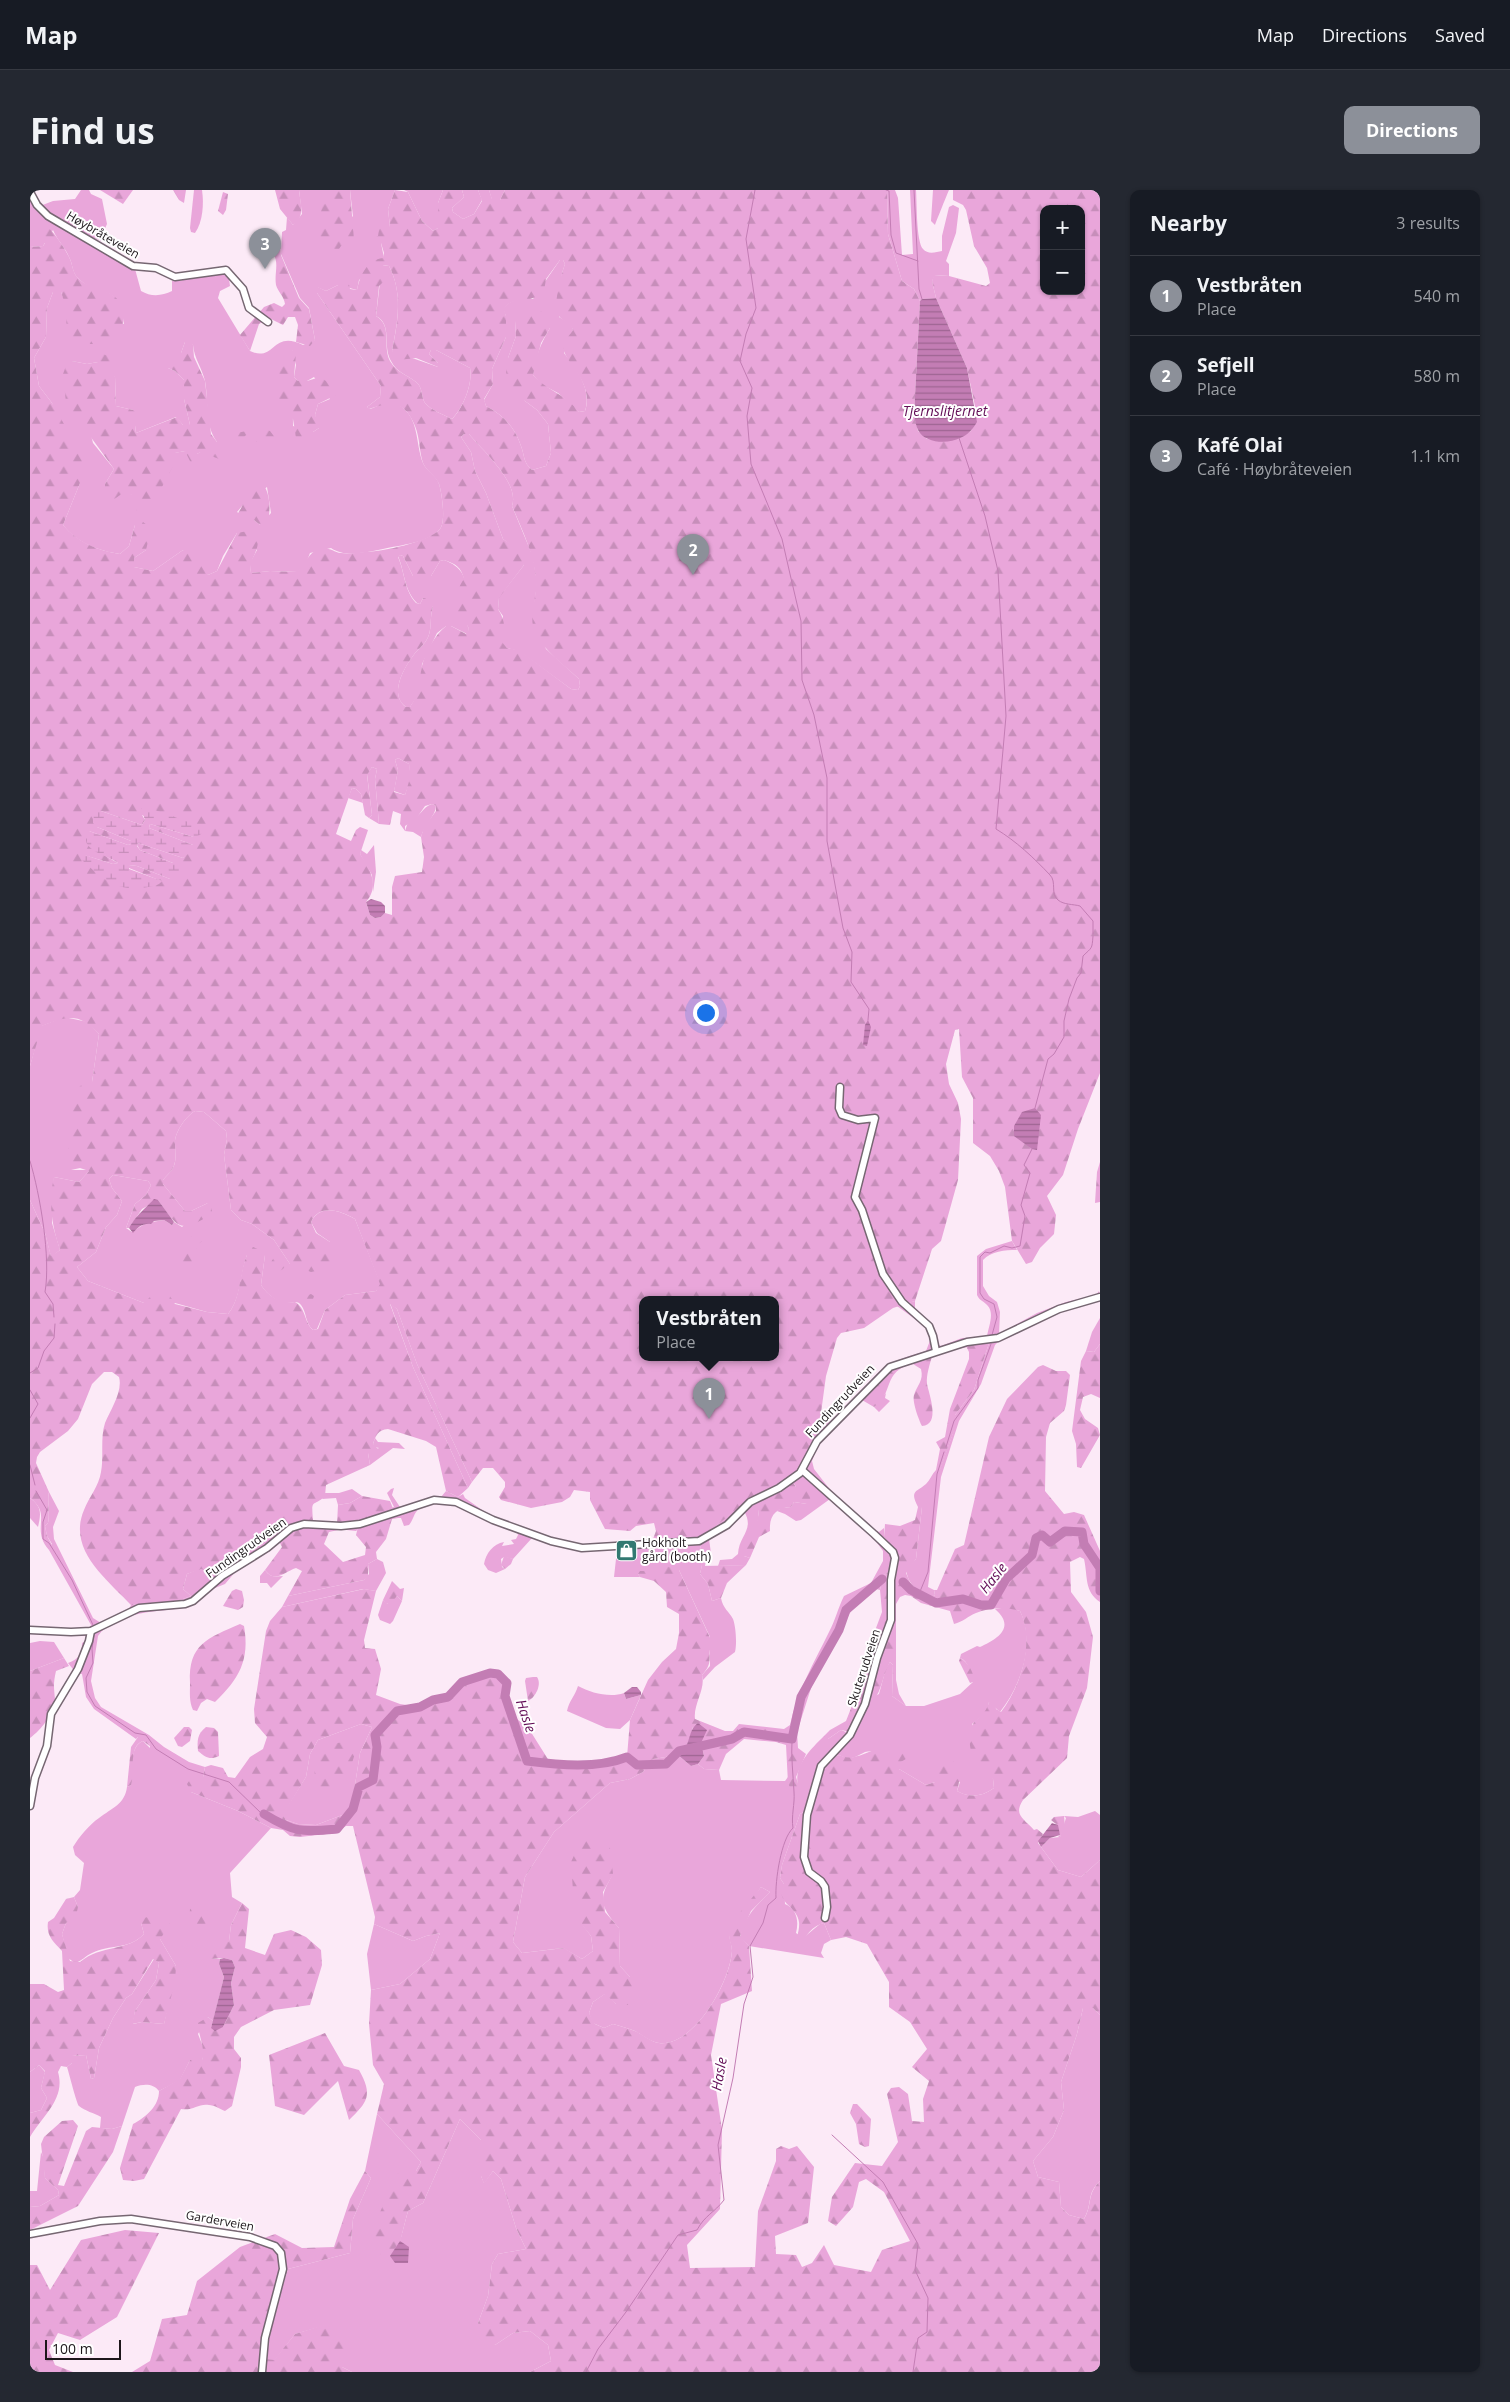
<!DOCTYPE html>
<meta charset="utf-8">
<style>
body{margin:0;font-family:"Open Sans",sans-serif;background:#242831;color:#f1f3f6}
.controls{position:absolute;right:15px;top:15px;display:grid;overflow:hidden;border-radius:10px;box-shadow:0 1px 4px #0004}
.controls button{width:45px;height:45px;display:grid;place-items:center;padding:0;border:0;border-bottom:1px solid #363941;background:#171b24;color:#f1f3f6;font:25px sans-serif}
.scale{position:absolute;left:15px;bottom:12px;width:76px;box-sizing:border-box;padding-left:5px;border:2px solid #1d171b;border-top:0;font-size:14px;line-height:18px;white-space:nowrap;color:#1d171b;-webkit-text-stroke:4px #fff;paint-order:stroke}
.you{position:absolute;left:675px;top:822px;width:18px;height:18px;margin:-12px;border:4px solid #fff;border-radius:50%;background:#1a73e8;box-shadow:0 0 0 8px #1a73e833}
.badge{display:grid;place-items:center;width:32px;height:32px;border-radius:50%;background:#8c9099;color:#fff;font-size:16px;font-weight:700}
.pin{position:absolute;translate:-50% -41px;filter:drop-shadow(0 1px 2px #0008)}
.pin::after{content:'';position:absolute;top:26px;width:18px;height:15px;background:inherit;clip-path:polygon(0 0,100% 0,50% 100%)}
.popup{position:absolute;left:609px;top:1106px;width:140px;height:65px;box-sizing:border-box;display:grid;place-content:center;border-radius:10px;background:#171b24;filter:drop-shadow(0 1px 4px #0005);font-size:16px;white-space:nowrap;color:#9ea1a6}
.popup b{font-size:19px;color:#f1f3f6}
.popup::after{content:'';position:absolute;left:50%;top:100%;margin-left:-10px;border:10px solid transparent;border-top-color:#171b24}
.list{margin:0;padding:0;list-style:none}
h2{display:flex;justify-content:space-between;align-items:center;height:65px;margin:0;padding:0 20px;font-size:21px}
h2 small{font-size:16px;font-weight:400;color:#9ea1a6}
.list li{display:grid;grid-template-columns:32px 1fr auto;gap:15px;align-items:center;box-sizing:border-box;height:80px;padding:0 20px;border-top:1px solid #363941}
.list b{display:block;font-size:19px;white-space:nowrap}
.list p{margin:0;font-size:16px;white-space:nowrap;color:#9ea1a6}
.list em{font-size:16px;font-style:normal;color:#9ea1a6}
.map{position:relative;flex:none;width:1070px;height:2182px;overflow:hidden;border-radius:10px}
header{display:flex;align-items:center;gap:30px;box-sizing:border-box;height:70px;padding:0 25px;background:#171b24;border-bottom:1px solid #363941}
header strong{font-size:24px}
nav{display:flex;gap:28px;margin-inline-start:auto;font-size:18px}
.intro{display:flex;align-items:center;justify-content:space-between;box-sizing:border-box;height:120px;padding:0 30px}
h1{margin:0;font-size:35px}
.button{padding:12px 22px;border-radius:10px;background:#8c9099;color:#fff;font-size:18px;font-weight:700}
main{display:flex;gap:30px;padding:0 30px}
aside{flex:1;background:#171b24;border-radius:10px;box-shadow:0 1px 4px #0004}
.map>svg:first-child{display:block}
</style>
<header>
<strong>Map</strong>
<nav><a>Map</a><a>Directions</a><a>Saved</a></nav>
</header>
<div class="intro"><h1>Find us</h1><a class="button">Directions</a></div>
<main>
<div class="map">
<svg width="1070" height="2182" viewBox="0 0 1070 2182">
<defs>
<pattern id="forest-firs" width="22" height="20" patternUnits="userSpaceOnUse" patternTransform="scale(1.25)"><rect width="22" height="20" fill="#e9a6da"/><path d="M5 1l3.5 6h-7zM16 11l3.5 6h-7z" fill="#c78eba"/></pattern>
<pattern id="wetland-marsh" width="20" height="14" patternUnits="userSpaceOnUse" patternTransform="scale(1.25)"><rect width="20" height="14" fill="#e9a6da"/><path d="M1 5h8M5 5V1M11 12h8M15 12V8" fill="none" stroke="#c78eba"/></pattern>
<pattern id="water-rules" width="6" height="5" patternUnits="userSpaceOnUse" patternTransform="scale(1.25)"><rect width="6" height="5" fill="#c37db4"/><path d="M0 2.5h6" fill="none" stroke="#9e6592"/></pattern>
</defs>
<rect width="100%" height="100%" fill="#fceaf7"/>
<g fill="#e9a6da" fill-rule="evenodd">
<path d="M 51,0 L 59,0 L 61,4 L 72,9 L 77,34 L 73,43 L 72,51 C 50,44 28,31 10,16 L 23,11 L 45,9 Z"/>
<path d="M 164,0 L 172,0 C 174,13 173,32 165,43 L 161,42 L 160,38 Z"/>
<path d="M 269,0 L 294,0 L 323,27 L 320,0 L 365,0 L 358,19 L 360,37 L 357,37 L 351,53 L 354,68 L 329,90 L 327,100 L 308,95 L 296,101 L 287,97 L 287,103 L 351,196 L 350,207 L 337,217 L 340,219 C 348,216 359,209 369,215 C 390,228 385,253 393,273 C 396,281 407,286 409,294 C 412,303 416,332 410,339 C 398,353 370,355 353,359 C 337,362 315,368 301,358 L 280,363 L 275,376 L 267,382 L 240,381 L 221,383 L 220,373 L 227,360 L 207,343 L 193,366 L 187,381 L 178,385 L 153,360 L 123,381 L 104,377 L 104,368 L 116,360 L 105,335 L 99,356 L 90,364 C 68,361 46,352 33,335 L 50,293 L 22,213 L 9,196 L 4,168 L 16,147 L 17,118 L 23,102 L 31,102 C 38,126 73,128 94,134 C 90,91 70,110 48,88 C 42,83 43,74 39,67 C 35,57 27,50 23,40 L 13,56 L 0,57 L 0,11 L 5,19 L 17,29 L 105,79 L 111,101 C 121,107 132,106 142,101 L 142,91 C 161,91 173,83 188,83 C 193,83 196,86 199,89 L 200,96 L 190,101 L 188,108 L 220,161 C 245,173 242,139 273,155 L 285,150 L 279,118 L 270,108 L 251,64 L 252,42 L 256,40 L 257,27 L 263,35 L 272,24 ZM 155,152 L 163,155 C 164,168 172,178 175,191 C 179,212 174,234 187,252 L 167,264 L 155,261 L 144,263 L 103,305 L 75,294 L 84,279 L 63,253 L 42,171 L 57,174 L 68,172 L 85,187 L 86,216 L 103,220 L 106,243 L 146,227 L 153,235 L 160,235 L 154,209 L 154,190 L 145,181 L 138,178 L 151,163 ZM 262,160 L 266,175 L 264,187 L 268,191 L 277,191 L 284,187 L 300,209 L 288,214 L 285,225 L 289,238 L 283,242 L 263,236 ZM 237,297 L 241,323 L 230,335 L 224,330 L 219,330 L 207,322 L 213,315 Z"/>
<polygon points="374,0 413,0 408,13 408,38 403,41 392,31 378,2"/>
<polygon points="432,0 448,0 452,10 444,24 433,29 423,22 422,18 434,7"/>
<polygon points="459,0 475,0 470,10 462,10"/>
<path d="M 857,0 L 865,0 L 868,8 L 872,65 L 883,64 L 880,0 L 886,0 C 887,12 886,51 893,59 C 898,65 906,62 912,61 L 912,46 L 919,17 L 923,15 L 929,18 L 926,43 L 916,71 L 919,74 L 919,86 L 905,85 L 902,91 L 906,108 L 892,109 L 890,111 L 884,99 L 872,91 L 858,44 Z"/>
<path d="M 903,0 L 919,0 C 918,2 906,32 905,35 L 901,31 Z"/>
<path d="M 530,70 L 533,70 L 535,74 L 532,83 L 529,127 L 541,134 L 543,140 L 534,163 C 547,180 562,199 555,221 L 549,222 L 528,203 L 511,194 L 503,185 C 505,167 511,153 520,138 L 485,131 L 486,146 L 478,168 L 495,211 L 507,220 L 518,234 L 521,263 L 516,276 L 502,280 C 493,272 495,267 491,256 C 485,237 473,225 456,216 L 454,210 L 463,194 L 462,179 L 476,147 L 476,126 L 473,119 C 480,109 491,109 503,109 Z"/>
<path d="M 352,75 L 359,76 C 373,103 368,131 362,161 L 408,177 L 408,173 L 399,164 L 401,160 L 406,160 L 440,178 C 443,194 433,218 422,229 C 414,225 401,220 395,213 C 391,207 393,197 386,192 C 376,184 367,183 361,171 C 352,155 363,135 346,126 Z"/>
<path d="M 434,244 L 439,244 C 453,261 490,293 482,316 L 503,367 L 507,393 L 503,426 L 516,459 L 549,489 L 550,496 L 548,500 L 541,499 L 489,461 L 477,458 L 470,451 L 473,426 L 468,419 L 469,407 L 494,375 L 481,355 L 473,349 L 456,303 L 445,281 L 441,262 L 431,247 Z"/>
<path d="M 370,365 L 373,366 L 383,386 L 401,386 L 410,371 L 414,370 C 450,383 428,413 439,439 L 437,444 L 421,436 L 416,436 L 407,443 L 392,474 L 390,502 L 380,517 L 376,517 C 359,505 373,479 383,466 C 387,460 393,456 396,451 C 403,441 399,428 403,417 L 393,408 L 390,414 L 387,413 C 374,400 375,383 368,366 Z"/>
<polygon points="368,568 379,574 381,588 375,605 364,601 368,580 365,570"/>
<polygon points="342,577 347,579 345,589 349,634 339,628 342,625 337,584"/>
<polygon points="322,598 326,599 331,604 333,613 318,608"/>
<path d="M 402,614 L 406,616 C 406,625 394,635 391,647 L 383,642 L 375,641 L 378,632 C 390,628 392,617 402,614 Z"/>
<polygon points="344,655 346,682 343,702 342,685 330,664 331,660 337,664"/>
<polygon points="34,827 58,832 69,844 62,892 41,980 60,980 49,992 24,987 22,1033 30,1060 21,1067 15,1043 0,1010 0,876 11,836"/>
<path d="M 165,921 L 174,922 L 196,941 L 197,949 L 194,965 L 201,1020 L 211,1030 L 222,1034 L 244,1050 L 260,1074 L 300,1052 L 287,1043 L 281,1032 C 291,1013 310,1021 325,1029 L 351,1095 L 346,1101 L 315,1105 L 295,1120 L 287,1139 L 283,1140 C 275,1133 277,1123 271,1115 C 267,1110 262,1113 256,1113 C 247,1113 236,1103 231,1095 L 235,1065 L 217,1065 C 210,1083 211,1109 198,1124 L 177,1122 L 145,1113 L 114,1113 L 58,1091 L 47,1077 L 66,1062 L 76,1037 L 87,1025 L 92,1011 L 82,998 L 79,989 L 83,985 L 118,991 L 121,995 L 116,1005 L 105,1014 L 96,1038 L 102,1042 L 116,1033 L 134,1030 L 142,1035 L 144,1032 L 152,1037 L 178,1013 L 161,1021 L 155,1021 L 133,994 L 133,990 C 136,986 141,982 143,978 C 147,970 145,962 145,954 C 144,943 156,926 165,921 Z"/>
<path d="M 982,1051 L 987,1060 C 975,1060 961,1061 953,1070 L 953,1096 L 959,1106 L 967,1112 L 970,1122 L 969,1144 L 1007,1123 L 1036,1112 L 1066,1105 L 1069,1101 L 1070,1110 L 1033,1120 L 969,1151 L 965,1155 L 951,1194 L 929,1231 L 911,1287 L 898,1397 L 904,1400 L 905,1405 L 902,1407 C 887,1401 879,1396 876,1380 L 886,1369 L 892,1317 L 888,1317 C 879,1300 887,1302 896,1294 C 900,1290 902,1284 906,1280 L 910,1279 L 923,1243 L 925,1225 L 944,1200 L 959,1153 L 921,1160 L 869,1175 L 844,1195 L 832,1210 L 789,1252 L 782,1271 L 784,1279 L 805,1306 L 840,1338 L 849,1342 L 854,1338 L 854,1347 L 868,1365 L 866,1376 L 853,1386 L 850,1400 L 846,1399 L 822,1419 L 782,1495 L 767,1542 L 760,1535 C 767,1501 784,1473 799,1442 C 805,1431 808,1418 814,1406 L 841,1393 L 853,1371 L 853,1361 L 840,1343 L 800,1309 L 771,1330 L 766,1331 L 755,1324 L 747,1321 L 751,1318 L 761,1317 L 764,1312 L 777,1314 L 763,1292 L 747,1303 L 730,1310 L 727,1339 L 714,1366 L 720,1368 L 716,1375 L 688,1376 L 690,1370 L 702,1369 L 708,1364 C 709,1345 725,1340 714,1321 L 690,1342 L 670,1353 L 672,1375 L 670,1384 L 678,1394 L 682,1411 L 691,1408 C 693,1419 699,1421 703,1429 C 706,1437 707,1454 705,1462 L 685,1477 L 673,1490 L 672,1485 L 680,1476 L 680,1447 L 649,1380 L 608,1384 L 610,1387 L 584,1387 L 587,1360 L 551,1361 L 502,1348 L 483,1369 L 474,1367 L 471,1369 L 472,1377 L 475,1379 L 466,1383 L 458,1380 L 454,1374 C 456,1363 463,1354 474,1352 L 472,1356 L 484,1354 L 481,1350 L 486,1349 L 488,1345 L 487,1342 C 463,1331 413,1300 389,1319 C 384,1322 383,1331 379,1335 L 374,1336 L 371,1328 L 368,1328 L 332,1335 L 326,1341 L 289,1337 L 265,1339 L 226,1369 L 206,1381 L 195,1394 L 185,1398 L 153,1418 C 126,1422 86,1421 68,1446 L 61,1491 L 65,1508 L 71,1517 L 119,1545 L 134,1557 L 159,1572 L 175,1577 L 173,1587 L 161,1602 L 208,1621 L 241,1638 L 200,1683 L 202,1707 L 212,1713 L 201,1735 L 199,1751 L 181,1769 L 190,1769 L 189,1774 L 194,1787 L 183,1831 L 178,1827 L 168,1844 L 175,1862 L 172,1870 L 160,1870 L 150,1890 L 129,1901 C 123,1893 113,1894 105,1897 L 92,1936 L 82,1939 L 70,1938 L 71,1927 C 64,1923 55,1921 49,1916 C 47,1915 39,1883 37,1877 L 42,1873 L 42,1866 L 56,1865 L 61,1889 L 64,1888 L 69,1858 L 83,1828 L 96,1808 L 102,1804 L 124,1769 L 129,1773 L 126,1790 L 105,1821 L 103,1834 L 112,1832 L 134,1834 L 146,1776 L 130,1749 L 111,1733 L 114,1744 C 99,1760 80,1754 62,1763 C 55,1766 52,1771 45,1773 L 38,1768 L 32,1744 L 36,1733 L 48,1717 L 44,1707 L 50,1700 L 54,1673 L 45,1665 L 43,1657 C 49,1647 60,1634 69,1628 C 82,1618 95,1614 97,1597 L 101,1595 C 102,1583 99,1556 113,1551 L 120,1558 L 120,1554 L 108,1547 L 106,1549 L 64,1519 L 56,1507 L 52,1484 L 46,1483 L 38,1473 C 49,1469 52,1464 52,1453 L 56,1451 L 56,1446 L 0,1444 L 0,1437 L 29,1439 L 60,1437 L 61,1435 L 19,1360 L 22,1354 L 17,1346 L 15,1336 L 18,1333 C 20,1324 17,1309 19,1302 L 29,1321 L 23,1337 L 24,1349 L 63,1428 L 71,1433 L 99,1419 L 101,1415 L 142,1413 L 161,1406 L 153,1399 L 157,1384 L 243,1346 L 269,1332 L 283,1330 L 302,1335 L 364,1317 L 357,1303 L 361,1299 L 364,1298 L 362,1305 L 370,1317 L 411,1307 L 416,1301 L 428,1307 L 433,1304 L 435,1308 L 462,1327 L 534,1352 L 553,1357 L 634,1349 L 679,1342 L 780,1256 L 788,1245 L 790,1230 L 796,1232 C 818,1228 836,1191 853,1179 C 865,1169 881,1166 896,1161 L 901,1148 L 896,1137 L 867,1116 L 885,1111 L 885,1122 L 898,1133 L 907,1154 L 911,1156 L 932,1148 L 957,1147 C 958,1137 966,1122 956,1114 C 952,1110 950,1111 947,1105 L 947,1066 L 956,1059 Z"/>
<polygon points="360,1113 367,1119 387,1174 442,1292 438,1298 383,1177"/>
<polygon points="1070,1128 1070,1154 1064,1162 1056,1161 1062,1142"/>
<polygon points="856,1203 855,1208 860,1211 849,1222 844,1217"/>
<polygon points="345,1248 348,1252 369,1253 375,1259 363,1258 340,1275 338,1263 349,1258 344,1257 343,1254"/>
<polygon points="322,1299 332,1306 320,1313 308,1315 306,1308 292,1309 295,1303 309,1303"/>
<path d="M 0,1308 C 12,1317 11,1323 8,1337 L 0,1328 Z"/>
<polygon points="347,1369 353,1372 356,1383 346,1401 333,1399 252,1417 258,1406 334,1390 339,1384 338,1374"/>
<path d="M 235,1380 C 240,1387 244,1387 253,1386 L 241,1398 L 237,1393 L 230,1393 L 230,1386 Z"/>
<polygon points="367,1406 372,1411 363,1431 360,1434 350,1430 348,1425 353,1410 357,1414"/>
<path d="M 978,1417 L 990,1421 C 1006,1452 991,1496 970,1522 L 959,1512 L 957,1522 L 942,1534 L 963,1589 L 964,1598 C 952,1607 939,1608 927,1601 L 930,1592 L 905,1580 L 905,1592 L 896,1595 L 869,1579 L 869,1573 L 860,1563 C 853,1563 842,1560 835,1562 C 825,1567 821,1571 809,1565 C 790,1571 787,1601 783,1617 L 770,1624 L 752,1675 L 750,1688 L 754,1694 L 755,1714 C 767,1719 769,1731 766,1743 L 773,1748 L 790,1734 L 794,1733 L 801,1750 L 794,1754 L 791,1763 L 794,1768 L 719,1756 L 710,1747 C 714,1727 726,1716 740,1702 L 731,1697 L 699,1746 C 700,1750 702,1756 702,1761 C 700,1792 664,1857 629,1853 C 621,1852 612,1845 605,1841 C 598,1838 590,1836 583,1834 L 574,1838 L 563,1833 L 559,1823 L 563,1812 L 576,1803 L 586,1814 L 600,1787 L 590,1776 L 589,1738 C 570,1716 568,1709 583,1684 L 552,1734 L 561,1746 L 563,1761 L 552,1769 L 533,1758 L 492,1763 L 483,1752 L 495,1687 L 524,1642 L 580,1593 L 600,1589 L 613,1582 L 623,1569 L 648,1565 L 661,1576 L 668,1574 L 674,1579 L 689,1580 L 691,1590 L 755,1591 L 758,1587 L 758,1593 L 768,1597 C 764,1577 777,1563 791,1549 L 798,1549 L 811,1540 L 816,1542 L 835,1511 L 849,1504 L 856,1478 L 860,1472 L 863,1475 L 862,1506 L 876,1516 L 894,1516 L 930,1504 L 943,1492 C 940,1483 939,1471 930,1468 L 931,1464 L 947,1456 L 950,1457 C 968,1449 986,1437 965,1419 Z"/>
<polygon points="10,1451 24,1452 34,1468 0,1481 0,1453"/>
<path d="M 548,1496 C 561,1503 580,1508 594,1503 L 596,1509 L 611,1505 L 600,1530 L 590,1539 L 576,1538 L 537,1521 C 539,1511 545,1506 548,1496 Z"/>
<polygon points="331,1534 342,1537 330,1563 322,1614 315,1624 286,1635 268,1634 256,1630 252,1625 276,1587 280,1564 288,1550"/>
<polygon points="1065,1621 1070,1625 1070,1670 1051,1687 1028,1680 1011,1657 1020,1648 1030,1647 1036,1628 1034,1626 1048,1627"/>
<polygon points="344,1734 383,1751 396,1746 410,1743 400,1769 370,1794 341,1800 337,1764"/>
<path d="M 1053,1818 L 1063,1818 L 1070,1825 L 1070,1991 C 1056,2004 1063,2013 1054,2029 L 1039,2025 L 1031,2017 L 1029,1992 L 1008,1987 L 1003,1971 L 1023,1947 L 1034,1920 L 1031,1892 L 1047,1844 Z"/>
<polygon points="9,1875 15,1882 11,1898 17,1908 11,1920 0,1923 0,1882"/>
<polygon points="347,1924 391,1972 386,1981 370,2051 378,2021 393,2013 430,1929 451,1950 451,1986 454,1993 463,1981 471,1989 486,2038 496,2059 468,2064 462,2074 458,2106 448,2133 465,2155 483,2143 500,2141 518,2155 521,2171 500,2182 322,2182 312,2177 300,2134 265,2144 244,2171 235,2170 240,2137 258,2079 320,2063 323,2029 341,1988 335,1981"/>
<polygon points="11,1962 14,1969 15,1988 28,2000 29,2005 10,2016 0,2017 0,2001 7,2001"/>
</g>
<g fill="url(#forest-firs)" fill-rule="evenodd">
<polygon points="70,0 103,0 93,14"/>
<polygon points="143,0 156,0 154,13 149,10"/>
<path d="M 245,0 L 269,0 C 270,12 276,27 263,35 L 250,19 Z"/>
<path d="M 294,0 L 320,0 L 324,50 L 311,56 L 307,62 L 295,60 C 285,40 292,22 294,0 Z"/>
<path d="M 365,0 L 378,2 L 392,31 L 403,41 L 408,38 L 408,13 L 413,0 L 432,0 L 434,7 L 422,18 L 423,22 L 433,29 L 444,24 L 452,11 L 448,0 L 459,0 L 462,9 L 470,10 L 475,0 L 857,0 L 858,44 L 872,91 L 884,99 L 890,111 L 884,225 L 888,241 L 897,249 C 915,250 926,251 941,241 L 946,221 L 937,178 L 906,108 L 902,91 L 904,85 L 919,86 L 956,96 L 960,93 L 957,78 L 944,56 L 936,20 L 933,15 L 923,10 L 923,0 L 1070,0 L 1070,883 L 1048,939 L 1033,985 L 1017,1006 L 1026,1025 L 1024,1044 L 1010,1058 L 1002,1072 L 996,1074 L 982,1051 L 975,997 L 969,981 L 960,966 L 943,953 L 943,908 L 932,887 L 929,839 L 925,840 L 916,874 L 919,894 L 928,913 L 931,929 L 928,990 L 911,1051 L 902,1059 L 885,1111 L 863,1118 L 834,1138 L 811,1143 L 807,1148 L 796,1186 L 788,1245 L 766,1279 L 753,1291 L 714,1313 L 679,1342 L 653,1350 L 623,1349 L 626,1341 L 624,1333 L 606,1336 L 600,1341 L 575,1339 L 560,1310 L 560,1302 L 544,1300 L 540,1307 L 532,1312 L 501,1318 L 471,1310 L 469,1307 L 475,1297 L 475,1292 L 463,1278 L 453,1278 L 442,1292 L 387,1174 L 367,1119 L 360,1114 L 383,1177 L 438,1298 L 428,1307 L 416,1301 L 406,1257 L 396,1251 L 358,1239 C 348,1240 346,1245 343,1254 L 350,1261 L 348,1264 L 338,1263 L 340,1275 L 296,1295 L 295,1306 C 283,1318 281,1307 283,1330 L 258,1336 L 189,1384 L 171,1379 L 157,1384 L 153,1399 L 161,1406 L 142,1413 L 101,1415 C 77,1389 37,1360 54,1320 C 59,1307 69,1296 71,1282 C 74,1266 70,1248 75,1233 C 81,1219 93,1201 89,1187 L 82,1182 L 74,1182 L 62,1194 L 48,1229 L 38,1241 L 10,1262 L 7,1267 L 6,1273 L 19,1302 C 17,1309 20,1324 18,1333 L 15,1336 L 17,1346 L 23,1357 L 19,1360 C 0,1338 23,1325 0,1308 L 0,1010 L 15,1043 L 21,1066 L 30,1060 C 22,1036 18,1013 24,987 L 49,992 L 59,981 L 50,978 L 41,980 L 37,974 L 42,907 L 50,896 L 62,892 L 69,844 C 49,822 37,826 12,836 L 0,876 L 0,57 L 13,56 L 15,53 L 11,46 L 12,40 L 17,37 C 23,40 36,60 39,67 C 43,74 42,82 48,88 C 59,100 82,98 90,113 C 97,125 93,137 87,149 C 67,156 58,156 38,147 L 36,129 L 42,119 L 34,111 L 31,102 L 23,102 L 17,118 L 16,147 L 4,168 L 9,196 L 22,213 L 55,271 L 50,293 L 33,335 C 47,352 68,361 90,364 L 99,356 L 105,335 L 113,332 L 117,335 L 120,343 L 116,360 L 104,368 L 104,377 L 123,381 L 153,360 C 167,363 173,372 178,385 L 187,381 L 207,343 L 218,341 L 228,352 C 227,365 219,369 221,383 L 240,381 L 266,382 C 276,375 278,362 289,359 C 299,356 303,362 311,363 C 318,364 326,363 334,362 C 351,362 399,352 410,339 C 416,332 412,303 409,294 C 406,286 396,281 393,273 C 389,261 390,248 385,236 C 374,210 362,211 339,219 L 337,217 L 350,207 L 351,196 L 287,103 L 286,96 L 296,101 L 308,95 L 312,89 L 318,90 L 320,99 L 327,100 C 330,85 337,70 353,68 L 354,63 L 351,53 L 343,56 L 342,49 L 348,46 L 350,33 L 357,37 L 360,37 L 358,19 ZM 1014,19 L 1051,19 L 1051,101 L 1014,101 ZM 530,70 L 533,70 L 535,74 C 531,85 522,116 529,126 C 533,132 540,132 543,140 C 541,144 535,149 534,153 C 528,169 566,190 555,221 L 549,222 C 537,205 516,200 503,185 L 511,153 L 520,138 C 515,115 500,114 485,131 L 486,146 L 478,168 L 476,181 L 478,193 L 495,211 L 507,220 L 518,234 L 521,263 L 516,276 L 502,280 C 493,272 495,267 491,256 C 485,237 473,225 456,216 L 454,209 L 463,194 L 462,179 L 476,147 L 476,126 L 474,119 C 482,107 492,113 503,108 C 507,107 511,104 514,101 L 516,89 ZM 353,75 L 359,76 C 373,103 368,131 362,161 L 368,170 L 386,168 L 408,177 L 408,173 L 399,164 L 401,160 L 406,160 L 440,178 C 443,194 433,218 422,229 C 414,225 401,220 395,213 C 391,207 393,197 386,192 C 376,184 367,183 360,171 C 352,155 363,136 346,126 L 349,96 L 356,89 ZM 434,244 L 439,244 C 453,261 490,293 482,316 C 492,340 505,365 506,392 C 507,408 498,427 505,442 C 514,461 534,475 549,489 L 550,496 L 548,500 L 541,499 L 489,460 L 477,458 L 471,451 C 476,439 475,430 468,419 L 469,408 L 494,375 L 493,368 L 481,354 L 473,349 L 456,303 L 445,281 L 441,262 L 431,247 ZM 370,365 L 373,366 L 383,386 L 391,388 L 401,386 L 410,371 L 414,370 C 426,374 431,377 434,389 C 424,403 426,415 428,431 L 437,435 L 439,439 L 436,444 L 421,436 L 416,436 C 405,445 395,462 392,476 C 388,495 392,499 380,517 L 376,517 C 359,505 373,479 383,466 C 387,460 393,456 396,451 C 403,441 399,428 403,417 L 398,408 L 393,408 L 390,414 L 386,413 C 374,400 375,383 368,367 ZM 368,568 L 379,574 L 380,588 L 375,605 L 364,602 L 368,580 L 365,570 ZM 342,577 L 347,579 L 345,589 L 349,634 L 360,635 L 363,621 L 371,624 L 370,634 L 375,641 L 375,636 L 386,629 L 395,616 L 402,614 L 406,616 L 406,621 L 394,637 L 391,647 L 394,667 L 392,682 L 365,686 L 362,697 L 362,725 L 355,723 L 351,727 L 345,728 L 340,725 L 336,712 C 350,696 340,678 330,664 L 338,640 L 330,637 L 326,640 L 321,651 L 306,644 L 322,598 L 326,599 L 331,604 L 335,625 L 339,628 L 342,625 L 337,585 ZM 71,621 L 112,635 L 115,630 L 112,625 L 164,647 L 120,634 L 119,638 L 163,655 L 153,668 L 108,653 L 107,655 L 110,660 L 143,673 L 140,689 L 107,676 L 99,675 L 99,678 L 131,691 L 54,665 L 83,674 L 88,673 L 77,667 L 59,641 L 98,655 L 101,654 L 101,651 L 67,637 ZM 165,921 L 174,922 L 196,941 L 197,949 L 194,965 L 201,1020 L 211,1030 L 222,1034 L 244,1050 L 260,1074 L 281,1082 L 296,1079 L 304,1066 L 300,1052 L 286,1043 L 281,1032 C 290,1013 311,1021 325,1029 L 350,1094 L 346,1101 L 315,1105 L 295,1120 L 288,1139 L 283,1140 C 274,1132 276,1118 265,1112 C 251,1114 239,1107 231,1095 L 235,1065 L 232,1061 L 214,1053 L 209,1057 L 217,1065 C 209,1083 211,1109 198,1124 L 177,1122 L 145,1114 L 138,1103 L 124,1103 L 114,1113 L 58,1091 L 47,1077 L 66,1062 L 76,1037 L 87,1025 L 92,1011 L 82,998 L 79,989 L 83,985 L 118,991 L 121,995 L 116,1005 L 105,1014 L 96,1038 L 99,1038 L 112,1019 L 128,1010 C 149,1040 150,1043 182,1024 L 182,1015 L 178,1013 L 161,1021 L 155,1021 L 133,994 L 133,990 C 136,986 141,982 143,978 C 147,969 145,962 145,954 C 144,943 156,926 165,921 ZM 613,1110 L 745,1110 L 745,1168 L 613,1168 Z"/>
<polygon points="193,2 198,4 196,20 193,25 188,21"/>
<path d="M 250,47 L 251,65 L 269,108 L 279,119 L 285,150 L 280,156 L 266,152 L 268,135 L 265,127 L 258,127 L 253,135 L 239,128 L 229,134 L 220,161 L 210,145 L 234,117 L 244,113 L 252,117 L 255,114 C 254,106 248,102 246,95 C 244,83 250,72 242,62 Z"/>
<polygon points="159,151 163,155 164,167 175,191 181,244 187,252 194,254 189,269 171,262 167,264 170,273 162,275 155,261 145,263 144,274 121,318 107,321 102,305 93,303 83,310 75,305 75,294 84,279 36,213 33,184 36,176 42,171 57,174 68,172 73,164 79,166 85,187 86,216 103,220 110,227 105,236 106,243 147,227 153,235 160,235 154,209 154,190 145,181 138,178 135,172 141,161 145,159 151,163 155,152"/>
<path d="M 262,160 L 266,163 L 264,187 L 268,191 L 277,191 L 290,187 L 296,191 L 306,205 L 288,214 L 285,225 L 290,234 L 289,238 L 283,242 L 279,252 L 274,253 L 266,248 L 263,229 C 257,224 252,221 250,213 C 246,202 249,171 256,161 Z"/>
<polygon points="232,238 240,241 247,250 227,252 223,247 216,245 209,253 202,250 206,243"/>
<path d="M 231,292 C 241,301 241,323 237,336 L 230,335 L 224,330 L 213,333 L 207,329 C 207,322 211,320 213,314 C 216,307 216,300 219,293 Z"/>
<polygon points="1070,972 1070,1012 1065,1013 1067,982"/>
<polygon points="173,1044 176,1048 167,1055 167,1067 161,1076 152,1075 149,1063 152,1061 156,1048"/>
<circle cx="248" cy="1074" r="7"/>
<polygon points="281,1104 284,1106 280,1119 277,1118 275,1106"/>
<polygon points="959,1153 944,1200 925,1225 925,1238 910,1280 906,1280 910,1259 906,1252 915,1247 920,1219 939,1169 939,1162 936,1156"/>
<polygon points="1070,1154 1070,1208 1061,1204 1053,1207 1050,1220 1055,1229 1068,1238 1070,1245 1051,1278 1047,1277 1046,1254 1042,1241 1051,1171 1056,1161 1064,1162"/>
<path d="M 902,1166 C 900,1174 896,1185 897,1194 C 899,1204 911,1235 892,1236 C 889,1230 882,1212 884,1205 C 887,1195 894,1191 891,1179 L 883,1174 C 852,1180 864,1205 844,1217 L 832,1210 L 858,1182 L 869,1175 Z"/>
<path d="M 1013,1175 L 1026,1181 L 1036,1181 L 1040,1185 L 1036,1215 L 1034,1221 L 1020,1233 L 1016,1247 L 1015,1301 L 1034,1324 L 1044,1322 L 1054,1325 L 1070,1361 L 1070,1412 C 1054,1401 1058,1387 1054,1369 L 1050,1367 L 1040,1372 L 1041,1402 L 1056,1422 L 1063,1447 L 1057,1498 L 1039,1546 L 1037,1568 L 993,1610 C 983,1625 994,1629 1004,1640 L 1007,1639 L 1013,1644 L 1008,1653 L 1028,1680 L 1051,1687 L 1070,1670 L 1070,1825 L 1063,1818 L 1053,1818 L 1047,1844 L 1031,1892 L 1034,1920 L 1023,1947 L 1003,1971 L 1008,1987 L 1029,1992 L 1031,2017 L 1039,2025 L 1054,2029 C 1063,2014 1056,2005 1070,1991 L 1070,2182 L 500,2182 L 521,2171 L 518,2155 L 500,2141 L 483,2143 L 465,2155 L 453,2152 L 448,2133 L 458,2106 L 462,2074 L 468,2064 L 496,2059 L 486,2038 L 471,1989 L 463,1981 L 454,1994 L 451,1986 L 451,1950 L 430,1929 L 393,2013 L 378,2021 L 370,2051 L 360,2066 L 350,2064 L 344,2057 L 347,2029 L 367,1984 L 386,1981 L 391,1972 L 347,1924 L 354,1894 L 343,1875 L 339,1834 L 341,1800 L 370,1794 L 400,1769 L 410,1743 L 396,1746 L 383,1751 L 344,1734 L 345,1727 L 323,1636 L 316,1636 L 305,1643 L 270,1647 L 260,1646 L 253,1640 L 241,1638 L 208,1621 L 161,1602 L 157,1594 L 164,1584 L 173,1587 L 175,1577 L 181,1575 L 193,1578 L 198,1587 L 205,1588 L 220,1567 L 233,1559 L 237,1547 L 225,1533 L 224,1519 L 236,1441 L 240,1431 L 252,1417 L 334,1399 L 346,1401 L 334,1450 L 335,1458 L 345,1459 L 351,1479 L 346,1505 L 370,1514 L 390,1517 L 403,1510 L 418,1507 L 432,1492 L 460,1483 L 468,1484 L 477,1493 L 475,1506 L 487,1529 L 499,1539 L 521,1574 L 581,1573 L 597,1567 L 600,1530 L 618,1490 L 632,1472 L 646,1459 L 649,1443 L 649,1424 L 637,1417 L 636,1402 L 624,1391 L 610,1387 L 608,1384 L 610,1381 L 620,1381 L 627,1373 L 649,1380 L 682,1452 C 676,1467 685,1471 672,1485 C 676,1499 663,1514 665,1529 L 695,1541 L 703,1541 L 709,1534 L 754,1539 L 760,1535 L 767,1542 L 768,1558 L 776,1564 L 766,1587 L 769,1597 L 761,1600 L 758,1593 L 756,1555 L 746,1552 L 714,1549 L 696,1564 L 689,1580 L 674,1579 L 668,1574 L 674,1566 L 671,1553 L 663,1537 C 655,1567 652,1564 623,1569 L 613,1582 L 600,1589 L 580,1593 L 524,1642 L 495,1687 L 483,1752 L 492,1763 L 534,1758 L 552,1769 L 563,1761 L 561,1746 L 552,1735 L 543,1701 L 541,1672 L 548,1657 L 558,1648 L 569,1650 L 580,1658 L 583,1684 L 573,1702 L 575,1722 L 589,1738 L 590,1776 L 600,1787 L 604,1804 L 598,1815 L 586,1814 L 575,1804 L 563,1812 L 559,1823 L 565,1834 L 574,1838 L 583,1834 C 590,1836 598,1838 605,1841 C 612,1844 621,1852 629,1853 C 664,1857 701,1791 702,1760 C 702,1756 699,1750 699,1745 C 703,1727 720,1711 731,1697 L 740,1702 L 721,1721 L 710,1746 L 719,1756 L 722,1801 L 691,1814 L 681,1865 L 692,1940 L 690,2019 L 657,2055 L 660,2078 L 725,2077 L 728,2021 L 746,1971 L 746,1959 L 751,1956 L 759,1959 L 767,1956 L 784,1977 L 778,2033 L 745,2046 L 746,2064 L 766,2065 L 772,2077 L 782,2073 L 794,2055 L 804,2075 L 841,2082 L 852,2060 L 880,2051 L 854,2002 L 836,1989 L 829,1992 L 823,2017 L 806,2036 L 798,2031 L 802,2007 L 825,1973 L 852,1976 L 868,1952 L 857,1904 L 861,1898 L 869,1897 L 878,1904 L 882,1931 L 894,1932 L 893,1909 L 899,1891 L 882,1877 L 897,1859 L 880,1832 L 859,1817 L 859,1792 L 837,1754 L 816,1747 L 801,1750 L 794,1733 C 783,1735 774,1747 770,1757 L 766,1756 C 766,1748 770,1739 769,1732 C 767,1715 744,1713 754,1694 L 750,1688 L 752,1675 L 770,1624 L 783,1617 C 787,1601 790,1571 809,1565 C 823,1572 836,1562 850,1558 L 860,1563 L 871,1558 L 878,1559 L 881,1566 L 869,1573 L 869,1579 L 896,1595 L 905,1592 L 905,1580 L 911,1564 C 929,1569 932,1585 927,1601 C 940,1608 952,1607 964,1598 L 963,1589 C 944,1581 935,1555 942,1536 C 946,1527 955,1527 959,1512 L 965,1513 L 966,1519 L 971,1522 C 991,1496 1005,1452 990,1421 C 977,1417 959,1417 946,1423 C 938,1426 933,1432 924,1434 L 920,1421 L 891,1413 L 881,1406 L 875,1405 L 870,1407 L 866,1414 L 866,1490 L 869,1504 L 876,1516 L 862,1506 L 863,1475 L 860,1472 C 852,1485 853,1499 843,1511 L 835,1511 L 820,1542 L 811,1540 L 798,1549 L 791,1549 L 800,1540 L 816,1531 L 827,1503 L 834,1470 L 852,1422 L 850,1400 L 853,1386 L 866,1376 L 868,1365 L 854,1347 L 855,1334 L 870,1336 L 885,1330 L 888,1317 L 892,1317 L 886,1369 L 876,1383 L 882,1397 L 902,1407 L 905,1405 L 904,1400 L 907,1400 L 925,1359 L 934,1355 L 959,1247 L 977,1209 L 1008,1177 ZM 331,1534 L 342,1537 L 330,1563 L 322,1614 L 315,1624 L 286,1635 L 268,1634 L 256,1630 L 253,1625 L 276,1587 L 280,1564 L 288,1550 Z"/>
<path d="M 762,1291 L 766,1297 L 775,1293 L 781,1297 L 780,1311 L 777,1314 L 764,1312 L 761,1317 C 746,1318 739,1325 740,1341 L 729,1347 L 720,1368 L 714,1366 L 713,1363 C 720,1346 727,1340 729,1320 L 724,1315 Z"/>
<polygon points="332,1306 360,1311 364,1321 329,1331 307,1334 308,1315 320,1313"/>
<path d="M 358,1329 L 362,1329 L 356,1349 L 346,1362 L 347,1369 L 338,1374 L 338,1387 L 334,1390 L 258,1406 L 272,1381 L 266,1378 C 254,1382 245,1394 235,1380 L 252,1357 L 249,1351 C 266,1334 287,1336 308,1340 L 299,1342 L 294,1354 L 313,1372 L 335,1365 L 336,1357 L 326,1345 L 328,1337 Z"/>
<polygon points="679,1349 681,1363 676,1368 675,1376 716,1375 697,1393 691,1408 682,1411 678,1394 670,1384 672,1375 670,1353"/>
<polygon points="611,1356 652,1356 649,1362 644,1366 623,1364"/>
<polygon points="474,1366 483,1369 481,1374 475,1379 471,1375"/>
<polygon points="362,1391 370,1399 374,1398 372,1411 367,1406 361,1413 356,1414 353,1410"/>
<polygon points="206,1399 212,1401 214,1410 213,1417 208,1420 193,1416 202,1401"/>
<path d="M 210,1434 L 214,1436 C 220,1470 209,1489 185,1512 L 177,1509 L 171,1513 L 167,1521 L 163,1520 C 159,1511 160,1503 160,1493 C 158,1454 178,1448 210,1434 Z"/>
<path d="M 34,1468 L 39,1476 L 26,1481 C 23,1494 24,1497 25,1509 C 25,1523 11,1540 0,1548 L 0,1481 Z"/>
<path d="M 930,1468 C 937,1471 946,1485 943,1492 L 940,1493 L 929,1471 Z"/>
<path d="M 503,1487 L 507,1487 C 512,1494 506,1507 498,1511 L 495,1491 L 496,1488 Z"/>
<polygon points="154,1537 159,1537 162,1540 160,1551 152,1557 148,1556 144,1548"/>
<path d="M 176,1537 L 184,1538 L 188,1542 L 189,1566 C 180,1570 176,1568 168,1561 C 167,1551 167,1544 176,1537 Z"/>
<path d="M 108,1547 L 113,1547 L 124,1559 L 113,1551 C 98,1556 105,1583 101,1595 L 97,1597 L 101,1557 Z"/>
<path d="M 314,1552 L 325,1554 C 327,1575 311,1591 297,1606 L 290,1605 C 281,1592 283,1563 298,1555 C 303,1553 309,1553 314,1552 Z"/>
<polygon points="1034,1626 1035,1636 1030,1647 1028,1647 1030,1645 1026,1634 1021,1630 1024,1627"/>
<path d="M 44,1707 L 48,1717 L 46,1726 L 36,1733 L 32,1744 L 40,1771 L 50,1772 C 72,1754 97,1762 114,1744 L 111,1733 L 112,1728 L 130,1725 L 136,1727 L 140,1735 L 130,1749 L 146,1776 L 145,1792 L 134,1834 L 112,1832 L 102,1834 L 105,1821 L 126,1790 L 129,1773 L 123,1769 L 102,1804 L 96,1808 L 83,1828 L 69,1858 L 64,1888 L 61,1889 L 56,1865 L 42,1866 L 42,1873 L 37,1877 L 31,1876 L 28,1882 C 36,1909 12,1926 0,1947 L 0,1923 L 11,1920 L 17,1908 L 11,1898 L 15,1881 L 9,1875 L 0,1882 L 0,1794 L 14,1794 L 28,1802 L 34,1800 L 32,1761 C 23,1751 16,1746 18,1732 L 24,1728 L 36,1709 Z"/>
<path d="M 212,1713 L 219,1719 L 215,1758 L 235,1765 L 244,1744 L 261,1740 L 276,1747 L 291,1760 L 292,1775 L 280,1815 L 244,1820 L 211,1837 L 204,1847 L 204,1859 L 211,1868 L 211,1877 L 202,1916 L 195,1921 C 190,1919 184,1915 179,1915 C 169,1913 163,1921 151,1919 L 114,1989 L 104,1991 L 93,1990 L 90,1978 L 103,1934 C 116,1927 129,1916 129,1901 L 150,1889 L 160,1870 L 172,1870 C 176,1858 168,1846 168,1833 L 178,1827 L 183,1831 L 181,1838 L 193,1837 L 204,1815 L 201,1793 L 205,1777 L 202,1770 L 194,1768 L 181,1769 L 181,1757 L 199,1751 L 201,1735 Z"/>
<polygon points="173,1714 180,1718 177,1732 172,1738 164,1739 159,1732 160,1719"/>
<path d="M 295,1843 L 314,1876 L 329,1880 C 343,1905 338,1912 319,1930 L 308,1891 L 274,1925 L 245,1916 L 239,1865 Z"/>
<polygon points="823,1914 827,1914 841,1929 839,1956 835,1957 829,1954 826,1934 820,1923"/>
<polygon points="43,1930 48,1936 28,1995 34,1996 56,1941 62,1937 82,1939 92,1936 83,1962 48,2016 0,2040 0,2017 10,2016 29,2005 28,2000 15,1988 11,1954 14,1947 32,1931"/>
<polygon points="335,1981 341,1988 323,2029 320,2063 258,2079 240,2137 235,2169 244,2170 265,2144 300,2133 317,2148 312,2177 322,2182 102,2182 120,2171 132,2129 157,2125 167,2091 210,2057 245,2044 272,2058 304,2057 320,2009"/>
<polygon points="95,2040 129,2043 87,2127 50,2150 28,2143 19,2160 25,2175 43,2182 0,2182 0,2075 7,2075 20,2100 51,2050"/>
</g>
<path fill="url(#wetland-marsh)" d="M 116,617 L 170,636 L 174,641 L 170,645 L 164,647 L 120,634 L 119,638 L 163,655 L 164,659 L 153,668 L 108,653 L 107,656 L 110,660 L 153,677 L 154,681 L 145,688 L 140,689 L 107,676 L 99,675 L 99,679 L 132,691 C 128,696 124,696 118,697 C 89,703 72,689 52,670 L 53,665 L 83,674 L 88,673 C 78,665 46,660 59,641 L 98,655 L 101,654 L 101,651 L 67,637 L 63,633 L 63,626 L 65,622 L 71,621 L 112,635 L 115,630 L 111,618 Z"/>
<g fill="url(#water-rules)">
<path d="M 906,108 L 937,178 L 947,232 C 943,239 938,245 930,248 C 919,254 895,254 888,240 C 886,236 885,230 884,225 L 890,111 L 892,109 Z"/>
<polygon points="341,709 351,712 355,716 355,723 351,727 345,728 340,725 336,712"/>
<polygon points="838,830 841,837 837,856 833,855 835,835"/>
<polygon points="1005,918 1011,925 1007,960 1002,959 984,946 984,936 992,922"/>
<path d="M 124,1009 L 128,1010 L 144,1032 L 142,1035 L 134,1030 L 124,1031 L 121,1034 C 113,1033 108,1037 103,1043 L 99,1038 C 108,1023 113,1021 124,1009 Z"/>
<polygon points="602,1497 607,1497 611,1502 611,1505 596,1509 594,1503"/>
<path d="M 668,1533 L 677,1540 L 671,1553 L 674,1566 L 668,1574 L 661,1576 L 648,1565 C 663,1554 656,1542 668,1533 Z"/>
<polygon points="1022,1633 1028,1635 1030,1645 1020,1648 1011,1657 1008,1651"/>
<polygon points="194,1768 202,1770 205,1777 201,1793 204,1815 193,1837 185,1841 181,1838 194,1787 189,1774 190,1769"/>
<polygon points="370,2051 379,2057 378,2073 365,2073 360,2066"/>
</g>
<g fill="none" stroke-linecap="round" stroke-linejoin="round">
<g stroke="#c37db4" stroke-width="1">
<polyline points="725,0 716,49 726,118 716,144 710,171 722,198 717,226 721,274 752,349 760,384 771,431 772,490 784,525 797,588 797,651 813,738 822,762 821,792 839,819 838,830"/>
<polyline points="856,0 859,1 861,45 866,63 888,71"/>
<polyline points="884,0 889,99 892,109"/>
<path d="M 929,248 L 955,326 L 968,381 L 976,526 L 966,639 C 986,651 1004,668 1020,685 C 1027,692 1020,704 1028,710 C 1034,715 1043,714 1050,716 L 1063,731 L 1063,744"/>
<path d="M 1005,918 L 1018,869 L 1024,864 L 1034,847 L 1034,831 L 1039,809 L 1047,788 L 1051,783 L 1053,766 C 1062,757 1062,760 1063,746"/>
<path d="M 0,971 C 10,1004 21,1068 15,1102 L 23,1114 L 24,1127"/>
<polyline points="962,1145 967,1127 964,1114 954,1109 950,1103 950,1067 955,1062 960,1063 974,1056 982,1058 990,1056 995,1026 991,1015 1000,983 994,975 1002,959"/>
<polyline points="0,1183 8,1178 14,1161 24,1148 25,1134"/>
<polyline points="0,1200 8,1214 0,1228"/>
<polyline points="916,1257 924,1231 948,1198 948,1190 961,1154"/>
<polyline points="0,1275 5,1295"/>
<polyline points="6,1301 17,1320 13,1332 13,1349 19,1353 42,1390 63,1435"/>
<polyline points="889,1404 898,1382 907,1284 914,1262"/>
<polyline points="64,1444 62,1459 63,1473 56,1488 57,1502 65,1516 105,1543 116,1545 126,1559 158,1579 199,1592 232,1624"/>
<polyline points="802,1945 853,1992 888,2054 885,2080 898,2108 897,2142 888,2148 883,2182"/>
<path d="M 556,2182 L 568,2159 L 596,2122 L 648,2045 L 667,2040 C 675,2025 684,2023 694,2010 L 688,1955 L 703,1888 L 714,1814 L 723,1787 L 720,1756 L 733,1733 L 738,1715 L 746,1708 C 745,1691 751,1649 763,1638 C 761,1626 765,1614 764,1602 C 763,1583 761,1567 762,1549"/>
</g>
<g stroke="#c37db4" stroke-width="9">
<polyline points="873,1392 881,1400 906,1413 933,1409 951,1415 961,1415 976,1389 1002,1365 1006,1348 1012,1345 1020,1352 1035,1341 1052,1342 1054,1354 1070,1378 1070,1401"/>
<path d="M 234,1624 C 265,1643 272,1642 307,1639 L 323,1619 L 329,1597 L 343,1590 L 347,1557 L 345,1545 L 367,1521 L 390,1517 L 403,1510 L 418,1507 L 432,1492 L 460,1483 L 468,1484 L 477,1493 L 475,1506 L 497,1571 C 529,1575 567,1579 597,1567 L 607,1575 L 636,1574 L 649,1561 L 702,1549 L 714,1542 L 762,1549 L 771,1507 L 809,1440 L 816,1420 L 852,1389"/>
</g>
<defs>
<g id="minor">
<polyline points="0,2 7,15 18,26 103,76 126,78 145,87 196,80 213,99 219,118 238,132"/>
<polyline points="810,897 809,918 812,925 828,930 845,928 825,1007 832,1020 853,1084 872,1112 899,1136 903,1146 906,1161"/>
<polyline points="772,1280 844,1344 863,1362 865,1368 861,1390 861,1430 847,1468 835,1514 820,1545 791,1576 777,1625 774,1667 779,1682 791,1691 795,1697 797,1717 795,1728"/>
<polyline points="0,1440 41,1442 61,1441 109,1418 155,1414 163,1411 192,1386 237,1358 261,1338 274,1334 311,1336 330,1334 404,1310 426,1312 463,1330 521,1351 552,1358 669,1351 697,1335 720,1312 749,1298 770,1283 787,1251 860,1177 937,1152 968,1148 1029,1119 1070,1107"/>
<polyline points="0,1616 5,1588 17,1556 21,1524 48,1479 59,1451 61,1441"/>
<polyline points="0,2044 70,2031 101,2029 220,2047 245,2056 251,2063 253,2079 235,2148 232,2182"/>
</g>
</defs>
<use href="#minor" stroke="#766772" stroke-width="9"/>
<use href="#minor" stroke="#fff" stroke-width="6"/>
</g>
<defs>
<symbol id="shop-square" viewBox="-11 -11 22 22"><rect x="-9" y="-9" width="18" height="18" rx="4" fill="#327971" stroke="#fff"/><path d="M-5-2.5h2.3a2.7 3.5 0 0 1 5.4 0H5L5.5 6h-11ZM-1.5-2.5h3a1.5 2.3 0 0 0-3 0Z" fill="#fff"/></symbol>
</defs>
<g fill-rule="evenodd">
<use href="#shop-square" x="584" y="1348" width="25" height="25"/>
</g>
<g text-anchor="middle" stroke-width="4" stroke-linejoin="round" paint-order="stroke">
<g font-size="12" fill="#1d171b" stroke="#fff">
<text transform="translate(73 45) rotate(30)" y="4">Høybråteveien</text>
<text transform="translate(810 1211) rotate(-47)" y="4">Fundingrudveien</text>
<text transform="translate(216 1358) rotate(-35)" y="4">Fundingrudveien</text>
<text transform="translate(834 1478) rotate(-72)" y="4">Skuterudveien</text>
<text transform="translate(190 2031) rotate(10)" y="4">Garderveien</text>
</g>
<g font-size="12" fill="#1d171b" stroke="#fff" text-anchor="start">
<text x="612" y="1357">Hokholt<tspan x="612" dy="14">gård (booth)</tspan></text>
</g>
<g font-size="14" font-style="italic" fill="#630e57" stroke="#fff">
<text x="915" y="226">Tjernslitjernet</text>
<text transform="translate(963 1388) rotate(-51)" y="5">Hasle</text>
<text transform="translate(496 1526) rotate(71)" y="5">Hasle</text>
<text transform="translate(689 1884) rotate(-80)" y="5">Hasle</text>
</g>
</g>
</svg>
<div class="controls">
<button>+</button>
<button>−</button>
</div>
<div class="scale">100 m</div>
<div class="you"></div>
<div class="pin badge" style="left:679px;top:1229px">1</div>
<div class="popup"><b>Vestbråten</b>Place</div>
<div class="pin badge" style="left:663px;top:385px">2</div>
<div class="pin badge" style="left:235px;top:79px">3</div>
</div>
<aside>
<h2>Nearby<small>3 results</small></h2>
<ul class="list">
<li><span class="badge">1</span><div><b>Vestbråten</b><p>Place</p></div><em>540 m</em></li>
<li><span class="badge">2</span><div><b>Sefjell</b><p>Place</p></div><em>580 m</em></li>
<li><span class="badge">3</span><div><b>Kafé Olai</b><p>Café · Høybråteveien</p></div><em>1.1 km</em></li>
</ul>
</aside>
</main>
